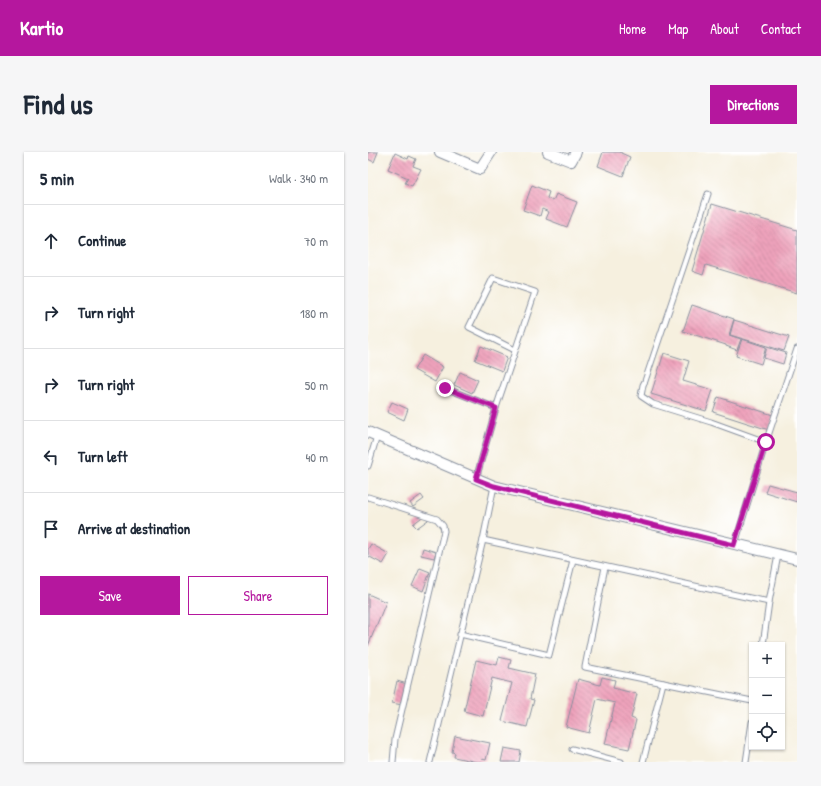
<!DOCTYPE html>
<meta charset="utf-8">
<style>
body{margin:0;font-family:"Patrick Hand",sans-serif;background:#f6f6f7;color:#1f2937}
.controls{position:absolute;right:12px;bottom:12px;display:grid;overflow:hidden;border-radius:0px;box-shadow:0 1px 3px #0004}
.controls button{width:36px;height:36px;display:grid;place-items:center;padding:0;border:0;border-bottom:1px solid #e0e1e3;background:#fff;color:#1f2937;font:20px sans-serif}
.stop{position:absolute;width:12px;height:12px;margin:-9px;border:3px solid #b5179e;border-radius:50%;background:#fff}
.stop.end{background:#b5179e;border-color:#fff;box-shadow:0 1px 4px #0008}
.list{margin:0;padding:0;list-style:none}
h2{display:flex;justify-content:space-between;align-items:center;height:52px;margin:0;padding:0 16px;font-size:17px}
h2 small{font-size:13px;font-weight:400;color:#747a83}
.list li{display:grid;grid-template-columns:26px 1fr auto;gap:12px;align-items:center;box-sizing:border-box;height:72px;padding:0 16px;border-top:1px solid #e0e1e3}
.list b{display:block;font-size:15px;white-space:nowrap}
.list em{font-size:13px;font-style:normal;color:#747a83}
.actions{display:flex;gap:8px;padding:12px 16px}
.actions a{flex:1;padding:9px 0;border:1px solid #b5179e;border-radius:0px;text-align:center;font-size:14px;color:#b5179e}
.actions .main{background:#b5179e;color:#fff}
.icon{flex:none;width:22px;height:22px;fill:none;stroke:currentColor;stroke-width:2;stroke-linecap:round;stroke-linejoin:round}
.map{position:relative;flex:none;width:429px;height:610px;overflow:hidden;border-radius:0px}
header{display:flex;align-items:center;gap:24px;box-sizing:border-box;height:56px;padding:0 20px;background:#b5179e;color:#fff}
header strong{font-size:19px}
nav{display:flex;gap:22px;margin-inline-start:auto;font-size:14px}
.intro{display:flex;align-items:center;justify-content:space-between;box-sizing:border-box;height:96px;padding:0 24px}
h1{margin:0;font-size:28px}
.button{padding:10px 18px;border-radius:0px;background:#b5179e;color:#fff;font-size:14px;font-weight:700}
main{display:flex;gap:24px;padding:0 24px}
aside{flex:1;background:#fff;border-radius:0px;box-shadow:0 1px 3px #0004}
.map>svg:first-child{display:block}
</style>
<header>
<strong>Kartio</strong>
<nav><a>Home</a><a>Map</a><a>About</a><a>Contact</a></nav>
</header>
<div class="intro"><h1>Find us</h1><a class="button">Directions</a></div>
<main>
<aside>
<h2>5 min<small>Walk · 340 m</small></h2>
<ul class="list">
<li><svg class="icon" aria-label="ahead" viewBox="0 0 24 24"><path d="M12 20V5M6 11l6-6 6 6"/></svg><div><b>Continue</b></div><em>70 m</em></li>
<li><svg class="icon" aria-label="right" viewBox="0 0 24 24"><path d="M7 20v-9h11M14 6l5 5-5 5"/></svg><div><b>Turn right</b></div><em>180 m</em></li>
<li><svg class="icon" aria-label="right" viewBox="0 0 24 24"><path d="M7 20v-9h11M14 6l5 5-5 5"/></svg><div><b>Turn right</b></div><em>50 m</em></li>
<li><svg class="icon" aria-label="left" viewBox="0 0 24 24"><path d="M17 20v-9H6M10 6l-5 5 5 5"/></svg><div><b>Turn left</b></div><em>40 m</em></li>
<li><svg class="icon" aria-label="arrive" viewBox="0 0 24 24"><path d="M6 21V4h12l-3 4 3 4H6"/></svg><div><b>Arrive at destination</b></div></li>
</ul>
<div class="actions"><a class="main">Save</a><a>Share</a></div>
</aside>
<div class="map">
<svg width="429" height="610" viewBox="0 0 429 610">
<defs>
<pattern id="building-back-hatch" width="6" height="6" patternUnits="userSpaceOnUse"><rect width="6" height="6" fill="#efa3bc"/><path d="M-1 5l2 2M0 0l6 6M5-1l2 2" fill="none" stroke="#c1859c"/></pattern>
</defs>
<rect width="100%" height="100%" fill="#fff"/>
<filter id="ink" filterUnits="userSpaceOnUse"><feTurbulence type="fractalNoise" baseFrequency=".025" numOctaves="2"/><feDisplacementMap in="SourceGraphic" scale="8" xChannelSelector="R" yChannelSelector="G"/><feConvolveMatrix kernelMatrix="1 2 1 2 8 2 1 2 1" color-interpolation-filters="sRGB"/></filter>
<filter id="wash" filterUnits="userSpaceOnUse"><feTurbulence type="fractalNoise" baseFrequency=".012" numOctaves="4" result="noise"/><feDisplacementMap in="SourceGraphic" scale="16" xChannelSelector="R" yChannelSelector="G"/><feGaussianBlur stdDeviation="0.9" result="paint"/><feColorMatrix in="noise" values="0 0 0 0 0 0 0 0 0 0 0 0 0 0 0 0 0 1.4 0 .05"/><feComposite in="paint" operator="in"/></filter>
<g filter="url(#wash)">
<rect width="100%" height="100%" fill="#f6f0df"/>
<g id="blocks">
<g fill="url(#building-back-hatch)">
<polygon points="0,0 10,0 6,10 0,7"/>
<polygon points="235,0 253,0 253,1 262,5 255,24 230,14"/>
<polygon points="27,1 40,7 41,4 48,7 45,14 53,17 44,34 37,31 40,26 20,17"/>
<polygon points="164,33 181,40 179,46 185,49 188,42 209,50 199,75 178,67 181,60 174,57 172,64 155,58"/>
<polygon points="344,52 429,78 429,141 338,113 335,123 324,119"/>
<polygon points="324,153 366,167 361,183 373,187 369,198 358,194 358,193 315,179"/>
<polygon points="366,168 421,185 416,199 362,183"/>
<polygon points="374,187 398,195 393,212 368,204"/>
<polygon points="113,194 139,205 134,219 107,208"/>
<polygon points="399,195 418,201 415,212 396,206"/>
<polygon points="296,201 321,209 315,229 345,238 338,259 283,242"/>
<polygon points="55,203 75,215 67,230 46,218"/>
<polygon points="92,220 110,228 104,241 86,233"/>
<polygon points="350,245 405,263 401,278 345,260"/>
<polygon points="24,250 40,257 36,268 19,260"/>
<polygon points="400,332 429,340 429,350 397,340"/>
<polygon points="53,343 56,347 45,355 42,351"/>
<polygon points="57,363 60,368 49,376 45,372"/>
<polygon points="3,392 21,402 15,412 0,404 0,397"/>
<polygon points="55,396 68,400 66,406 53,403"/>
<polygon points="52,416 62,420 55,439 44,434"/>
<polygon points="0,442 18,450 0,494"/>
<polygon points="131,505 143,508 141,516 167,522 162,547 166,548 159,575 134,569 144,531 124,526 115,564 96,559 108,508 129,513"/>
<polygon points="234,525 247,528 245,536 269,542 263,566 268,568 261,597 237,592 247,551 229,547 221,581 198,575 210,527 232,533"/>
<polygon points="29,529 39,532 34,553 24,551"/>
<polygon points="87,584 122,591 118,608 114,607 113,610 109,610 86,605 87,601 84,600"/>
<polygon points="136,596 153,599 151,610 133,610"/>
</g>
</g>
</g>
<g filter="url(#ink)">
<use href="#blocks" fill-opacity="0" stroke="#88909e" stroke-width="1"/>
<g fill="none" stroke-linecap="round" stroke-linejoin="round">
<defs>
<g id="service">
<polyline points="340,42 277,229 275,233 273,244 285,252 343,270 398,290"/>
<polyline points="77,236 128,256"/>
<polyline points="0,314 9,284"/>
<polyline points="108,327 128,256 167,140 125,126 101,175 147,198"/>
<polyline points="0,345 69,367 75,374 76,379 27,587 25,610"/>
<polyline points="115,388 401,450"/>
<polyline points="367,392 398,290 429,197"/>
<polyline points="237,415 217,515 384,549"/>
<polyline points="92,482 181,503 205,408"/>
<polyline points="395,493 401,450 410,403"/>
<polyline points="204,597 253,610"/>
<polyline points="62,610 115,388 126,334"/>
<polyline points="275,610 295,531"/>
<polyline points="378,610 384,570"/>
</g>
<g id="minor">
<polyline points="72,0 112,17 123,0"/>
<polyline points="180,0 203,9 208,0"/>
<polyline points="0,280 126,334 429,407"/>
</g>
</defs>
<use href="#service" stroke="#88909e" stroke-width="7"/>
<use href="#minor" stroke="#88909e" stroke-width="12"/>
<use href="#service" stroke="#fff" stroke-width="5"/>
<use href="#minor" stroke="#fff" stroke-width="10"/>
</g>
</g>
<g fill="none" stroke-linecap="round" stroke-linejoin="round" filter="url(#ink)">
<polyline stroke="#b5179e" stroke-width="5" points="77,236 128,256 108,327 126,334 366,393 398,290"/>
</g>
</svg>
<div class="controls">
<button>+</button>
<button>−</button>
<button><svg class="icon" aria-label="locate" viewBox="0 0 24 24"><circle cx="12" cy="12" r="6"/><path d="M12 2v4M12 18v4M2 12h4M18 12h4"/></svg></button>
</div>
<div class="stop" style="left:398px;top:290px"></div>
<div class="stop end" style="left:77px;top:236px"></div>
</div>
</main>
